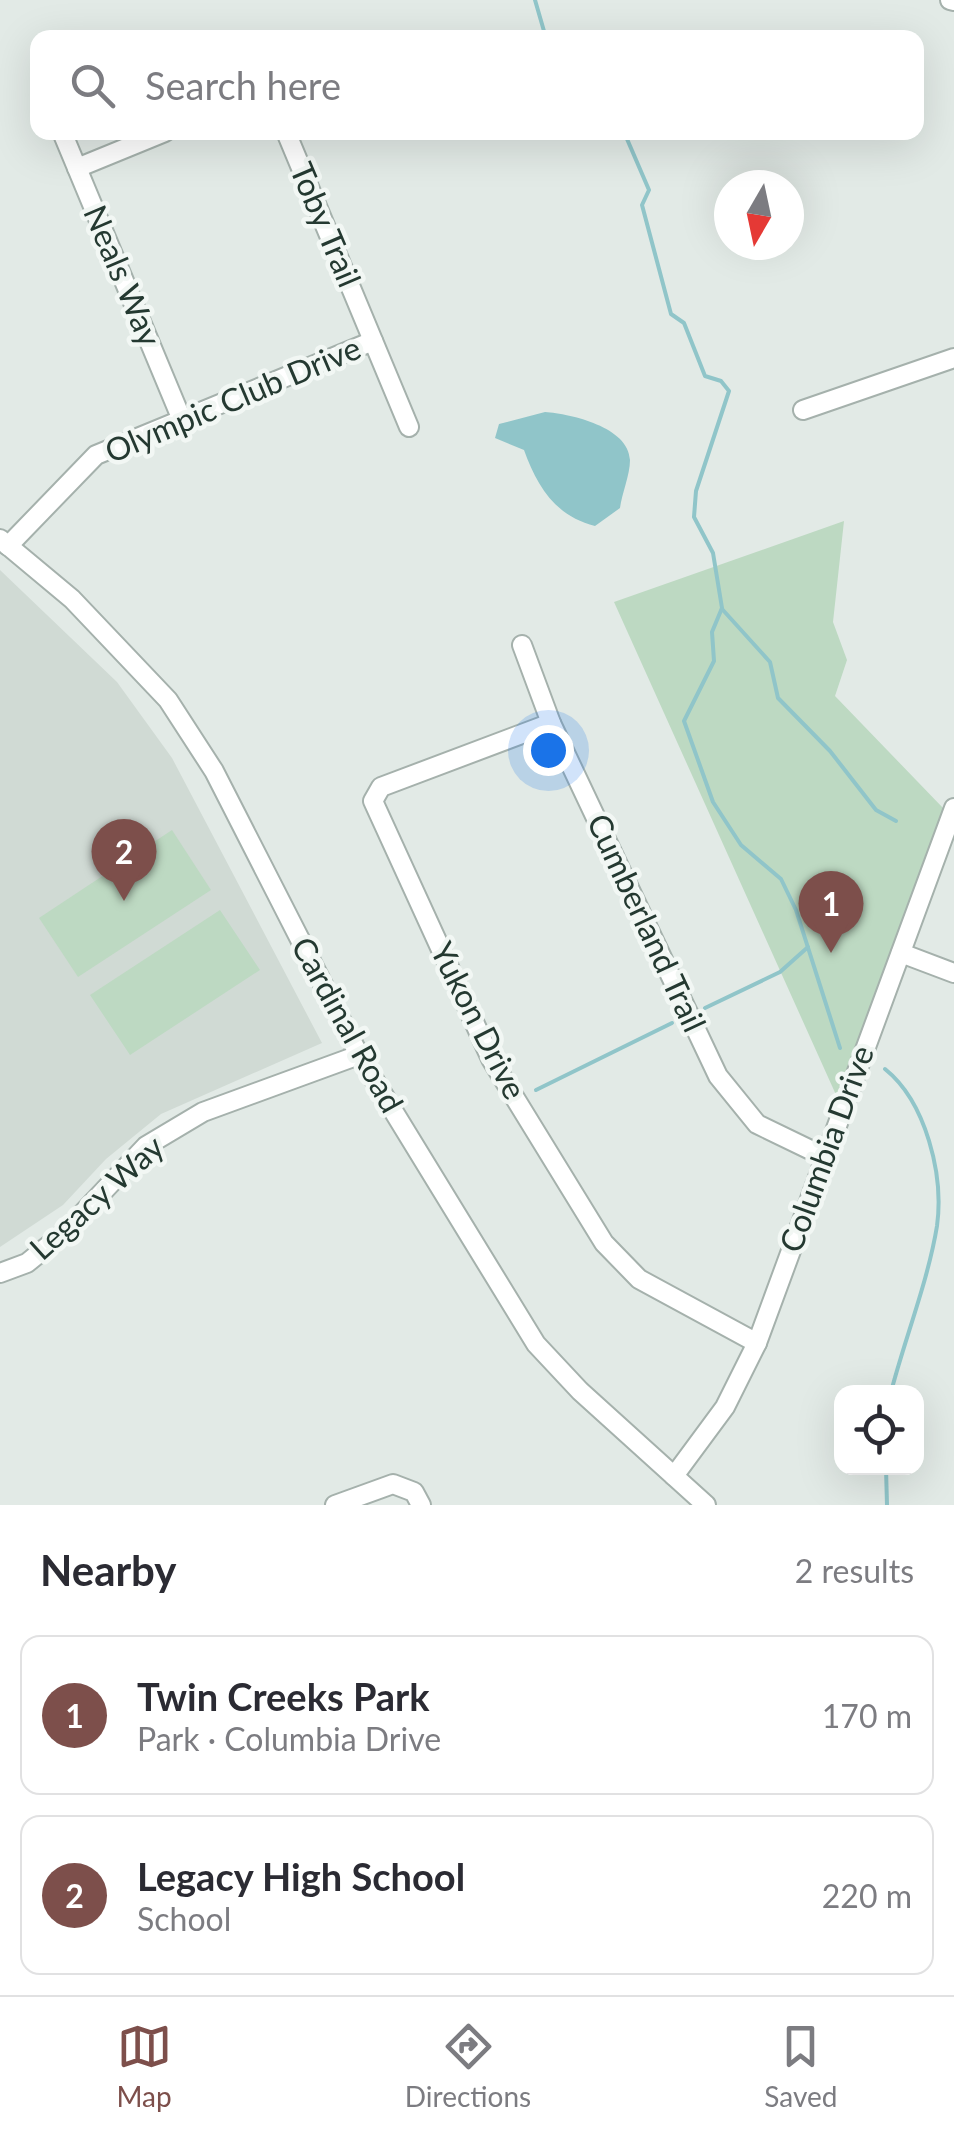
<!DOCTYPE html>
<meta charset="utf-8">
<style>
body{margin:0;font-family:Lato,sans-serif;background:#f7f7f7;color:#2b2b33}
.controls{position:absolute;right:30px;bottom:30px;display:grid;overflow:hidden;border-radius:20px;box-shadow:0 10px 40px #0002}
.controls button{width:90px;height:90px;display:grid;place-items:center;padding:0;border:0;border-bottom:2px solid #e1e1e2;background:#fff;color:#2b2b33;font:50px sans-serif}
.compass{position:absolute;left:714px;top:170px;width:90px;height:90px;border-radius:50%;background:#fff;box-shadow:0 10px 40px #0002;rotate:189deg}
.you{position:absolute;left:548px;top:750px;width:35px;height:35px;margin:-25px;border:8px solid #fff;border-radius:50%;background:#1a73e8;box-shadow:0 0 0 15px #1a73e833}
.badge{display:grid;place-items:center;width:65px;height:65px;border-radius:50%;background:#7d4f4b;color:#fff;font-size:32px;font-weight:700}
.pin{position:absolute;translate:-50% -82px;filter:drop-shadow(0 2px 5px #0008)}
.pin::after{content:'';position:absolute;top:52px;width:35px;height:30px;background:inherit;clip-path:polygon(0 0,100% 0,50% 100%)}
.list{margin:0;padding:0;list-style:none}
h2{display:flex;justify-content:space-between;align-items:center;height:130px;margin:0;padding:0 40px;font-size:42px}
h2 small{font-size:32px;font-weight:400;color:#7c7c81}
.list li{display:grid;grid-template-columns:65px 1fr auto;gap:30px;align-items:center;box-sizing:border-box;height:160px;margin:0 20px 20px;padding:0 20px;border:2px solid #e1e1e2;border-radius:20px}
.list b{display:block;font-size:38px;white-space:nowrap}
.list p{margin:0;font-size:32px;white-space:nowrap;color:#7c7c81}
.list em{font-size:32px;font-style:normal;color:#7c7c81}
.icon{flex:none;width:55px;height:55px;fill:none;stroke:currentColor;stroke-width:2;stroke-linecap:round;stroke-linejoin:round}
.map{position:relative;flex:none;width:954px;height:1505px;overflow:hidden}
.search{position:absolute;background:#fff;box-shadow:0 10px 40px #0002;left:30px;right:30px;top:30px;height:110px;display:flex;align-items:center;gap:25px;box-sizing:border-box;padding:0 35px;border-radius:20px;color:#7c7c81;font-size:38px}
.sheet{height:490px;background:#fff}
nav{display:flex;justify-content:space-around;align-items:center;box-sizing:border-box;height:140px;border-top:2px solid #e1e1e2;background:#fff;font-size:28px;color:#7c7c81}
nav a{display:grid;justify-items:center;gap:5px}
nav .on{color:#7d4f4b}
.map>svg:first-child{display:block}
</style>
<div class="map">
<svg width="954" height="1505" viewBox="0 0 954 1505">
<rect width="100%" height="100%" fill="#e2eae6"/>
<polygon fill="#d0dad4" points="0,570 117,682 172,758 322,1043 161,1114 106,1159 63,1205 0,1247"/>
<g fill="#bdd9c2">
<polygon points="844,521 833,622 847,660 835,696 944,809 837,1097 614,602"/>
<polygon points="172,830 211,890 78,977 39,918"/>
<polygon points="220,910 260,970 130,1055 90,995"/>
</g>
<path fill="#90c5c9" d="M 545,412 C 571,414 629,427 630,460 C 630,475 622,493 620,508 L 595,526 C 555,516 537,486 524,450 L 495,438 L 499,424 Z"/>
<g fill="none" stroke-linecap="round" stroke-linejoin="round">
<g stroke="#90c5c9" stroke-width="4">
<polyline points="535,0 546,38"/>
<polyline points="583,38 590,38"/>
<polyline points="624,132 649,190 642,205 671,314 684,323 705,376 721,381 729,391 696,491 694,517 713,553 722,608 712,632 714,661 684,721 713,802 741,845 781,879 796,910 840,1048"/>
<polyline points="722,609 770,662 778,698 830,751 876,810 896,821"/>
<polyline points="705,1008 780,972 808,947"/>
<path d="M 885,1069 C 926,1102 944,1175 937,1226 C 928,1281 905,1338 891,1392"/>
<polyline points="536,1090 672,1023"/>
<polyline points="886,1468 887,1505"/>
</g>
<defs>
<g id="minor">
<polyline points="950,0 954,1"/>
<polyline points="62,132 182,420"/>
<polyline points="286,132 409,427"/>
<polyline points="77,168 165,132"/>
<polyline points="803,410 954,358"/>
<polyline points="0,539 72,599 168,700 214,771 359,1055 536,1344 580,1391 706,1505"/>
<polyline points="8,546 96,455 373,341"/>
<polyline points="522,645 551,723 718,1076 757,1124 823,1156"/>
<polyline points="551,723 381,787 373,801 491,1059 604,1243 639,1279 757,1343"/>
<polyline points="901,953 954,973"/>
<polyline points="0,1273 27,1263 64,1233 146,1146 203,1112 359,1055"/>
<polyline points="674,1476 725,1407 757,1343 954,808"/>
<polyline points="335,1505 393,1484 414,1492 421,1505"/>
</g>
</defs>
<use href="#minor" stroke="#a5b1ac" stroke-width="22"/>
<use href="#minor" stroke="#fff" stroke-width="18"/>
</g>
<g text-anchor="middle" stroke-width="9" stroke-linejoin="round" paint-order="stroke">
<g font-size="32" fill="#243931" stroke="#f2f7f4">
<text transform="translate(325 225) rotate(67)" y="11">Toby Trail</text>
<text transform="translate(122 276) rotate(67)" y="11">Neals Way</text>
<text transform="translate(233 400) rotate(-23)" y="11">Olympic Club Drive</text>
<text transform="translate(646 923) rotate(65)" y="11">Cumberland Trail</text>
<text transform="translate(478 1021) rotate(63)" y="11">Yukon Drive</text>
<text transform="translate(347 1025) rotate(61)" y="11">Cardinal Road</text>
<text transform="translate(827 1149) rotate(-70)" y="11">Columbia Drive</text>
<text transform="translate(97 1198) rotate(-42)" y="11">Legacy Way</text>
</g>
</g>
</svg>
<div class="controls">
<button><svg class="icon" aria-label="locate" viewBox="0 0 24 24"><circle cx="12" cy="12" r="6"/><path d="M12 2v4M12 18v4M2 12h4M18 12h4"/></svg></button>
</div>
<svg class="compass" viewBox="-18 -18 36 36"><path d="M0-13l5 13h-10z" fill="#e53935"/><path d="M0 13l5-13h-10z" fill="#7c7c81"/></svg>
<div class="you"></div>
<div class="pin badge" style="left:831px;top:953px">1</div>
<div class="pin badge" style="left:124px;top:901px">2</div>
<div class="search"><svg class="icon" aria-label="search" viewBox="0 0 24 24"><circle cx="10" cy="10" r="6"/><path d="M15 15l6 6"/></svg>Search here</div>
</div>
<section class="sheet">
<h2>Nearby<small>2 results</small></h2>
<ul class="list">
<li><span class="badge">1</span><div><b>Twin Creeks Park</b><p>Park · Columbia Drive</p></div><em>170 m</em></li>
<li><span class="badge">2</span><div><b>Legacy High School</b><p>School</p></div><em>220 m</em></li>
</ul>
</section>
<nav>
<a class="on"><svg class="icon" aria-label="map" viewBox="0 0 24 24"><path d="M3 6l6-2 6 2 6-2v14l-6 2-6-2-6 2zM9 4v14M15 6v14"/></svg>Map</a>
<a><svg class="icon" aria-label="directions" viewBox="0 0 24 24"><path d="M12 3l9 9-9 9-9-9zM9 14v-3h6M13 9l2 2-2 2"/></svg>Directions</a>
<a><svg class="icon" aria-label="saved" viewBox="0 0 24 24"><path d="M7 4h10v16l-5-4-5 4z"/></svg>Saved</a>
</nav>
